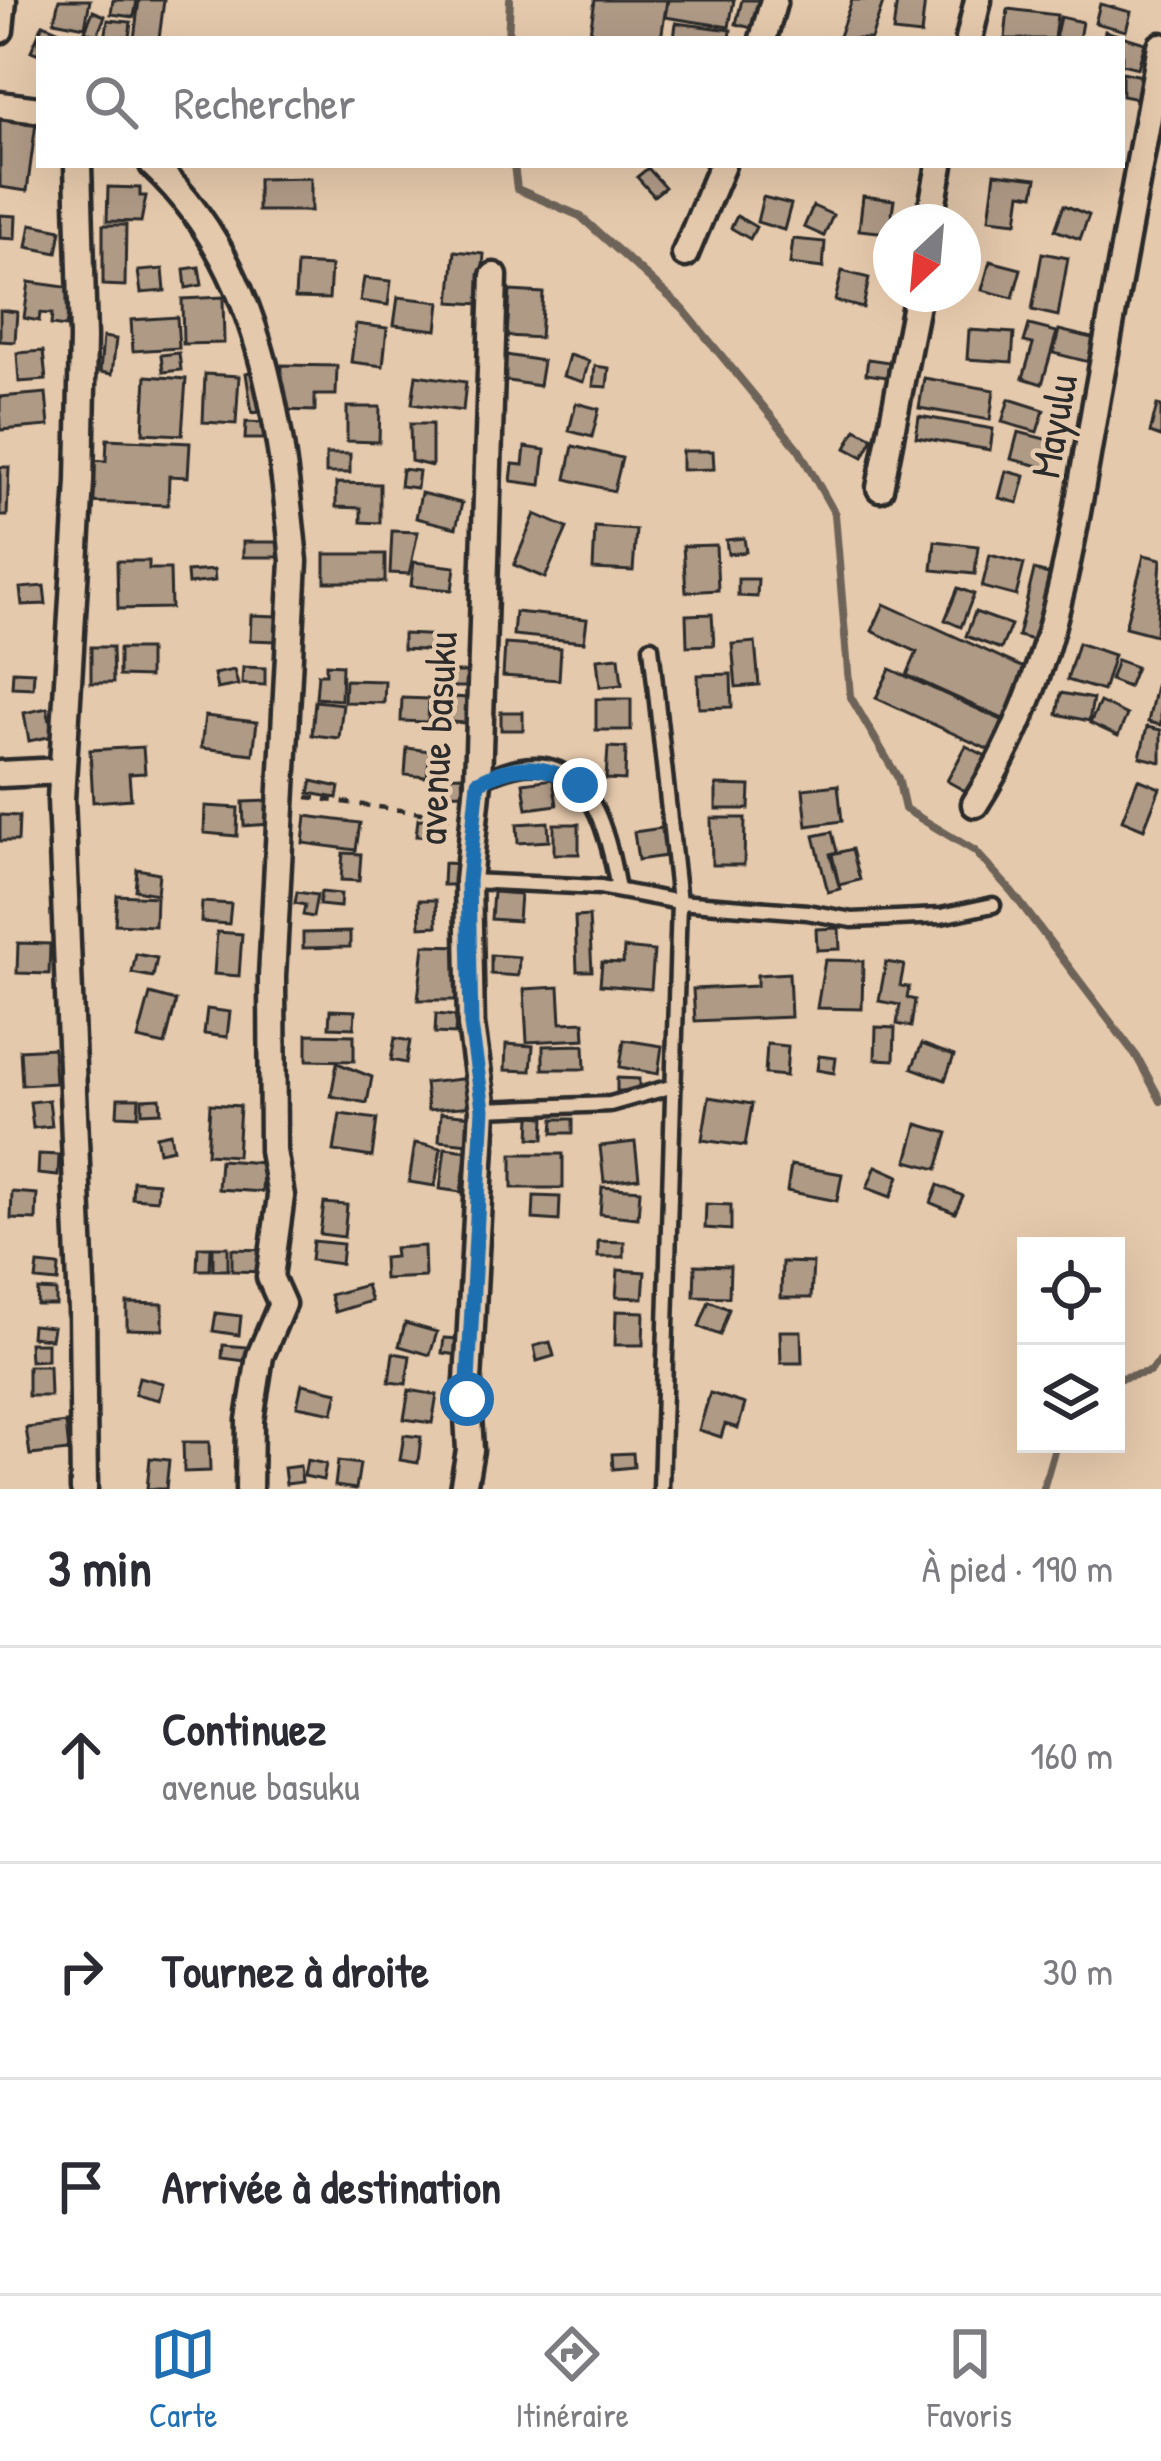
<!DOCTYPE html>
<html lang="fr">
<meta charset="utf-8">
<style>
body{margin:0;font-family:"Patrick Hand",sans-serif;background:#f7f7f7;color:#2b2b33}
.controls{position:absolute;right:36px;bottom:36px;display:grid;overflow:hidden;border-radius:0px;box-shadow:0 12px 48px #0002}
.controls button{width:108px;height:108px;display:grid;place-items:center;padding:0;border:0;border-bottom:3px solid #e1e1e2;background:#fff;color:#2b2b33;font:60px sans-serif}
.compass{position:absolute;left:873px;top:204px;width:108px;height:108px;border-radius:50%;background:#fff;box-shadow:0 12px 48px #0002;rotate:206deg}
.stop{position:absolute;width:36px;height:36px;margin:-27px;border:9px solid #1f6fb2;border-radius:50%;background:#fff}
.stop.end{background:#1f6fb2;border-color:#fff;box-shadow:0 3px 12px #0008}
.list{margin:0;padding:0;list-style:none}
h2{display:flex;justify-content:space-between;align-items:center;height:156px;margin:0;padding:0 48px;font-size:51px}
h2 small{font-size:39px;font-weight:400;color:#7c7c81}
.list li{display:grid;grid-template-columns:78px 1fr auto;gap:36px;align-items:center;box-sizing:border-box;height:216px;padding:0 48px;border-top:3px solid #e1e1e2}
.list b{display:block;font-size:45px;white-space:nowrap}
.list p{margin:0;font-size:39px;white-space:nowrap;color:#7c7c81}
.list em{font-size:39px;font-style:normal;color:#7c7c81}
.icon{flex:none;width:66px;height:66px;fill:none;stroke:currentColor;stroke-width:2;stroke-linecap:round;stroke-linejoin:round}
.map{position:relative;flex:none;width:1161px;height:1489px;overflow:hidden}
.search{position:absolute;background:#fff;box-shadow:0 12px 48px #0002;left:36px;right:36px;top:36px;height:132px;display:flex;align-items:center;gap:30px;box-sizing:border-box;padding:0 42px;border-radius:0px;color:#7c7c81;font-size:45px}
.sheet{height:804px;background:#fff}
nav{display:flex;justify-content:space-around;align-items:center;box-sizing:border-box;height:168px;border-top:3px solid #e1e1e2;background:#fff;font-size:33px;color:#7c7c81}
nav a{display:grid;justify-items:center;gap:6px}
nav .on{color:#1f6fb2}
.map>svg:first-child{display:block}
</style>
<div class="map">
<svg width="1161" height="1489" viewBox="0 0 1161 1489">
<rect width="100%" height="100%" fill="#e5c9ac"/>
<filter id="ink" filterUnits="userSpaceOnUse"><feTurbulence type="fractalNoise" baseFrequency=".00833" numOctaves="2"/><feDisplacementMap in="SourceGraphic" scale="24" xChannelSelector="R" yChannelSelector="G"/><feConvolveMatrix kernelMatrix="1 2 1 2 8 2 1 2 1" color-interpolation-filters="sRGB"/></filter>
<g filter="url(#ink)">
<g fill="none" stroke-linecap="round" stroke-linejoin="round">
<g stroke="#6d6359" stroke-width="8">
<polyline points="508,39 510,0"/>
<polyline points="514,165 517,189 580,216 683,309 799,450 835,514 850,696 898,778 905,809 975,851 1012,892 1137,1057 1161,1101"/>
<polyline points="1116,1379 1149,1372 1161,1360"/>
<polyline points="1043,1489 1056,1444"/>
</g>
</g>
<g fill="#af9a86" stroke="#2b2b2b" stroke-width="3">
<polygon points="59,0 90,0 85,27 54,21"/>
<polygon points="113,0 137,0 134,17 111,14"/>
<polygon points="139,0 164,0 159,39 134,39"/>
<polygon points="595,0 667,0 661,39 589,39"/>
<polygon points="668,0 734,0 729,27 665,17"/>
<polygon points="742,0 771,0 763,31 736,24"/>
<polygon points="852,0 884,0 871,39 838,39"/>
<polygon points="897,0 925,0 921,35 893,32"/>
<polygon points="1100,4 1131,12 1126,31 1095,23"/>
<polygon points="1008,9 1057,15 1054,39 1005,39"/>
<polygon points="93,11 105,16 97,36 85,31"/>
<polygon points="1060,17 1082,22 1079,39 1055,39"/>
<polygon points="108,20 131,22 129,39 105,39"/>
<polygon points="676,23 731,30 730,39 674,39"/>
<polygon points="43,24 60,31 57,39 39,39 39,54 31,51"/>
<polygon points="1105,31 1145,43 1138,68 1122,64 1122,39 1103,39"/>
<polygon points="1122,72 1147,77 1143,100 1122,96"/>
<polygon points="0,117 36,123 27,191 0,187"/>
<polygon points="648,168 665,187 654,196 637,177"/>
<polygon points="995,173 1037,178 1034,195 1021,193 1017,222 989,219"/>
<polygon points="311,178 311,211 258,211 258,179"/>
<polygon points="108,187 140,188 140,196 146,196 141,222 107,221"/>
<polygon points="863,196 894,200 889,233 859,230"/>
<polygon points="763,197 791,204 784,230 757,222"/>
<polygon points="1064,205 1089,215 1080,239 1055,230"/>
<polygon points="813,206 833,215 824,236 804,227"/>
<polygon points="0,215 16,216 15,239 0,238"/>
<polygon points="737,216 756,227 750,239 731,228"/>
<polygon points="31,224 61,230 57,253 27,247"/>
<polygon points="103,225 126,225 125,286 103,285"/>
<polygon points="793,239 825,242 823,268 790,264"/>
<polygon points="455,251 484,254 480,304 450,302"/>
<polygon points="1042,253 1068,258 1058,316 1032,310"/>
<polygon points="990,261 1021,269 1013,298 982,290"/>
<polygon points="297,264 331,266 329,299 295,298"/>
<polygon points="199,267 202,285 186,288 184,269"/>
<polygon points="163,269 165,291 141,293 138,271"/>
<polygon points="842,271 869,278 863,308 835,301"/>
<polygon points="364,278 391,281 388,305 360,301"/>
<polygon points="29,282 72,288 66,327 51,325 52,314 40,313 39,321 24,318"/>
<polygon points="510,291 543,293 540,338 507,336"/>
<polygon points="223,297 224,343 183,344 182,299"/>
<polygon points="398,297 440,302 437,330 394,325"/>
<polygon points="0,310 17,312 15,342 0,341"/>
<polygon points="177,317 179,348 133,351 131,320"/>
<polygon points="356,324 387,328 383,366 351,362"/>
<polygon points="1029,325 1057,332 1042,384 1023,378 1033,344 1024,342"/>
<polygon points="969,330 1014,333 1012,362 967,359"/>
<polygon points="1059,330 1100,340 1093,363 1053,353"/>
<polygon points="103,337 116,339 112,374 100,372"/>
<polygon points="43,351 46,380 19,382 17,353"/>
<polygon points="179,353 181,370 163,372 161,355"/>
<polygon points="500,354 543,361 539,386 497,379"/>
<polygon points="569,355 589,361 583,382 563,376"/>
<polygon points="868,359 889,362 887,377 866,374"/>
<polygon points="282,365 337,366 336,395 315,395 315,411 281,410"/>
<polygon points="595,366 609,368 607,387 593,386"/>
<polygon points="260,370 266,411 252,413 246,373"/>
<polygon points="205,374 239,376 236,424 203,422"/>
<polygon points="416,375 466,382 463,411 412,404"/>
<polygon points="146,376 186,379 182,435 143,433"/>
<polygon points="924,378 994,390 990,420 919,408"/>
<polygon points="46,393 49,426 0,430 0,397"/>
<polygon points="1009,399 1044,410 1037,432 1002,422"/>
<polygon points="576,403 599,409 592,437 569,431"/>
<polygon points="1157,405 1161,406 1161,437 1150,433"/>
<polygon points="347,407 380,407 379,442 347,441"/>
<polygon points="919,416 993,429 990,450 916,437"/>
<polygon points="246,422 267,423 266,439 245,439"/>
<polygon points="410,424 432,424 432,466 411,461"/>
<polygon points="856,429 873,438 863,457 846,448"/>
<polygon points="1018,432 1053,441 1047,468 1011,459"/>
<polygon points="107,439 190,443 188,477 169,476 168,505 86,502 88,460 106,461"/>
<polygon points="573,446 622,458 614,491 566,479"/>
<polygon points="525,447 545,450 541,485 511,481 513,464 523,465"/>
<polygon points="682,451 713,451 714,469 682,470"/>
<rect x="326" y="454" width="24" height="19"/>
<polygon points="0,467 9,467 7,516 0,516"/>
<polygon points="402,469 419,471 417,488 400,486"/>
<polygon points="1006,471 1025,476 1018,503 999,498"/>
<polygon points="336,483 380,484 380,523 361,522 361,508 336,507"/>
<polygon points="421,493 462,503 456,528 416,518"/>
<polygon points="535,514 567,528 545,578 514,565"/>
<polygon points="595,527 636,530 633,571 593,569"/>
<polygon points="392,531 418,532 409,574 390,573"/>
<polygon points="744,538 746,552 728,554 726,540"/>
<polygon points="935,541 978,546 975,574 932,570"/>
<polygon points="243,542 284,542 285,557 243,557"/>
<polygon points="716,545 718,590 686,592 683,546"/>
<rect x="325" y="554" width="60" height="28"/>
<polygon points="990,555 1024,564 1016,596 982,587"/>
<polygon points="1144,555 1161,559 1156,635 1125,627"/>
<polygon points="117,561 149,561 149,569 170,569 171,608 118,609"/>
<polygon points="414,562 455,567 452,590 411,586"/>
<polygon points="214,570 215,581 188,584 187,572"/>
<polygon points="1034,570 1063,578 1047,644 1018,636"/>
<polygon points="738,579 758,579 757,597 738,596"/>
<polygon points="44,586 46,604 22,605 20,588"/>
<polygon points="958,588 974,594 961,627 945,620"/>
<polygon points="884,604 1033,672 1010,722 907,675 917,652 872,631"/>
<polygon points="515,612 587,619 584,642 513,635"/>
<polygon points="975,612 1011,625 1001,649 966,636"/>
<polygon points="712,614 714,645 687,646 686,615"/>
<polygon points="251,615 277,616 276,641 250,640"/>
<polygon points="403,634 445,636 444,651 403,649"/>
<polygon points="755,642 759,685 736,687 732,644"/>
<polygon points="1078,643 1114,655 1103,691 1067,680"/>
<polygon points="505,644 561,648 559,680 503,676"/>
<polygon points="91,647 112,647 113,683 91,683"/>
<polygon points="119,649 149,649 149,677 119,676"/>
<polygon points="619,657 622,685 600,687 597,659"/>
<polygon points="1117,660 1136,667 1128,687 1110,680"/>
<polygon points="326,664 342,665 341,700 316,698 318,674 326,674"/>
<polygon points="243,667 265,668 265,685 242,684"/>
<polygon points="890,669 1010,724 996,753 876,698"/>
<polygon points="234,670 238,685 217,689 214,674"/>
<polygon points="13,671 34,672 33,688 12,687"/>
<polygon points="441,672 469,672 469,687 442,687"/>
<polygon points="731,674 732,707 699,708 698,675"/>
<polygon points="345,680 385,681 384,703 344,702"/>
<polygon points="1157,681 1161,682 1161,725 1148,722"/>
<polygon points="1061,693 1093,699 1089,721 1057,714"/>
<polygon points="435,696 468,698 466,723 434,721"/>
<polygon points="402,698 429,699 428,722 401,721"/>
<rect x="596" y="699" width="35" height="31"/>
<polygon points="315,701 343,704 339,738 312,735"/>
<polygon points="1100,702 1127,715 1118,736 1090,723"/>
<polygon points="47,708 53,736 29,741 24,713"/>
<rect x="501" y="712" width="22" height="18"/>
<polygon points="205,716 257,722 253,754 201,748"/>
<polygon points="1147,727 1161,730 1161,762 1140,757"/>
<polygon points="966,746 996,761 976,797 947,781"/>
<polygon points="143,747 145,773 129,774 131,799 93,802 90,750"/>
<polygon points="608,747 626,748 625,780 606,779"/>
<polygon points="407,748 430,751 427,777 405,775"/>
<polygon points="462,775 463,793 434,794 433,776"/>
<polygon points="553,779 557,805 527,809 523,783"/>
<polygon points="1138,779 1160,788 1144,829 1122,820"/>
<polygon points="312,781 339,787 337,798 309,793"/>
<polygon points="716,785 750,786 749,809 716,809"/>
<polygon points="838,785 842,821 807,826 803,789"/>
<polygon points="269,801 270,824 244,826 243,802"/>
<polygon points="205,806 238,808 237,836 204,833"/>
<polygon points="0,815 19,816 18,841 0,841"/>
<polygon points="306,816 360,823 356,850 303,843"/>
<polygon points="711,818 745,818 744,865 712,865"/>
<polygon points="418,819 433,820 431,837 416,836"/>
<polygon points="548,822 549,841 518,843 517,824"/>
<rect x="554" y="824" width="25" height="30"/>
<polygon points="662,828 666,856 638,860 634,832"/>
<polygon points="832,832 837,852 830,854 840,889 828,892 814,836"/>
<polygon points="852,849 860,880 839,885 832,854"/>
<polygon points="343,853 361,854 359,881 341,880"/>
<polygon points="444,863 462,864 461,885 443,885"/>
<polygon points="137,869 159,873 157,894 135,890"/>
<polygon points="297,892 317,895 313,917 303,915 305,905 295,903"/>
<polygon points="321,892 341,894 340,907 319,905"/>
<polygon points="493,892 520,894 518,921 491,919"/>
<polygon points="117,895 156,897 155,926 115,924"/>
<polygon points="419,900 436,900 437,926 420,927"/>
<polygon points="202,902 231,904 229,924 201,922"/>
<polygon points="589,916 592,971 577,971 575,917"/>
<polygon points="839,928 840,949 817,950 816,929"/>
<polygon points="217,932 242,934 239,976 214,974"/>
<polygon points="350,932 350,947 303,948 303,933"/>
<polygon points="18,943 50,944 49,974 17,973"/>
<polygon points="424,945 462,946 461,1000 418,1000"/>
<polygon points="624,948 654,951 651,989 600,985 602,962 623,963"/>
<polygon points="136,954 157,958 153,977 132,973"/>
<polygon points="491,955 519,957 518,976 491,974"/>
<polygon points="825,960 863,961 862,1009 817,1008"/>
<polygon points="886,962 904,965 900,986 909,987 907,998 915,1000 911,1027 897,1024 900,1005 879,1001"/>
<polygon points="789,973 791,1017 695,1021 693,989 757,986 757,975"/>
<polygon points="559,987 561,1023 584,1022 585,1039 527,1042 524,989"/>
<polygon points="150,994 176,1001 165,1045 138,1039"/>
<polygon points="207,1009 230,1012 227,1037 204,1034"/>
<polygon points="330,1010 355,1011 354,1028 329,1027"/>
<polygon points="436,1014 456,1016 455,1034 435,1033"/>
<polygon points="876,1027 895,1028 894,1060 875,1059"/>
<polygon points="307,1034 354,1035 354,1061 307,1060"/>
<polygon points="395,1038 410,1041 406,1063 391,1060"/>
<polygon points="624,1040 662,1046 658,1074 620,1067"/>
<polygon points="506,1044 533,1046 531,1071 505,1070"/>
<polygon points="767,1044 788,1046 786,1076 765,1074"/>
<polygon points="922,1044 954,1056 945,1080 912,1068"/>
<polygon points="584,1045 585,1069 543,1069 543,1046"/>
<polygon points="53,1048 55,1083 22,1085 20,1050"/>
<polygon points="819,1056 836,1058 834,1073 817,1070"/>
<polygon points="337,1063 372,1077 367,1103 331,1096"/>
<polygon points="470,1078 473,1106 428,1110 425,1083"/>
<polygon points="617,1078 639,1079 639,1091 617,1091"/>
<polygon points="709,1097 752,1104 745,1146 702,1140"/>
<polygon points="118,1098 139,1098 138,1116 117,1115"/>
<polygon points="160,1098 161,1112 142,1113 142,1099"/>
<polygon points="49,1100 52,1126 33,1128 30,1102"/>
<polygon points="210,1104 240,1106 237,1156 207,1154"/>
<polygon points="441,1113 473,1116 470,1144 439,1141"/>
<polygon points="340,1114 377,1119 372,1157 334,1151"/>
<polygon points="531,1116 545,1117 544,1139 530,1138"/>
<polygon points="554,1119 573,1119 573,1133 553,1133"/>
<polygon points="917,1124 948,1133 937,1169 907,1161"/>
<polygon points="170,1133 173,1149 159,1152 156,1136"/>
<polygon points="635,1142 639,1178 604,1182 600,1146"/>
<polygon points="415,1143 441,1148 435,1186 409,1182"/>
<polygon points="445,1148 467,1151 461,1192 440,1189"/>
<polygon points="39,1154 59,1155 58,1176 38,1174"/>
<rect x="512" y="1154" width="51" height="34"/>
<polygon points="220,1160 263,1163 262,1192 218,1189"/>
<polygon points="791,1165 842,1174 837,1201 787,1191"/>
<polygon points="876,1166 899,1176 891,1197 867,1188"/>
<polygon points="133,1181 158,1183 157,1200 132,1198"/>
<polygon points="938,1185 963,1196 955,1213 931,1203"/>
<polygon points="602,1187 640,1190 638,1218 600,1214"/>
<polygon points="12,1192 37,1194 36,1220 11,1219"/>
<polygon points="534,1196 560,1197 559,1221 533,1219"/>
<polygon points="324,1203 347,1205 344,1237 320,1234"/>
<polygon points="706,1204 731,1205 731,1230 705,1228"/>
<polygon points="313,1241 343,1244 341,1264 311,1260"/>
<polygon points="598,1241 624,1242 624,1257 598,1257"/>
<polygon points="424,1246 425,1277 384,1279 383,1258 395,1257 394,1248"/>
<polygon points="198,1247 211,1247 210,1270 197,1270"/>
<rect x="213" y="1247" width="15" height="23"/>
<polygon points="232,1249 265,1250 265,1272 232,1271"/>
<polygon points="782,1262 813,1263 811,1298 781,1298"/>
<polygon points="38,1264 59,1266 58,1282 36,1280"/>
<polygon points="695,1265 730,1266 729,1297 694,1296"/>
<polygon points="618,1270 645,1272 643,1298 616,1297"/>
<polygon points="366,1285 371,1301 335,1312 330,1295"/>
<polygon points="38,1290 56,1291 56,1305 37,1305"/>
<polygon points="709,1301 729,1309 720,1335 699,1327"/>
<polygon points="127,1303 163,1304 163,1330 127,1329"/>
<polygon points="616,1311 644,1312 643,1345 615,1345"/>
<polygon points="216,1313 241,1316 239,1335 213,1331"/>
<polygon points="405,1323 437,1332 430,1355 399,1346"/>
<polygon points="32,1325 53,1327 51,1339 31,1337"/>
<polygon points="780,1331 801,1331 802,1363 781,1363"/>
<polygon points="444,1338 460,1339 459,1355 442,1353"/>
<polygon points="550,1342 554,1356 537,1361 534,1346"/>
<polygon points="29,1343 47,1343 47,1360 30,1361"/>
<polygon points="223,1345 247,1347 246,1361 222,1358"/>
<polygon points="393,1353 410,1356 406,1384 389,1382"/>
<polygon points="28,1366 49,1366 50,1396 28,1396"/>
<polygon points="139,1377 163,1383 159,1400 135,1394"/>
<polygon points="302,1384 338,1392 333,1413 297,1406"/>
<polygon points="409,1390 437,1395 432,1423 404,1419"/>
<polygon points="710,1393 745,1404 738,1428 725,1424 721,1437 699,1430"/>
<polygon points="66,1423 69,1451 30,1455 26,1428"/>
<polygon points="404,1435 421,1437 418,1463 400,1460"/>
<polygon points="183,1442 209,1442 210,1471 184,1472"/>
<polygon points="633,1453 634,1467 613,1469 612,1454"/>
<polygon points="150,1458 169,1460 166,1489 147,1489"/>
<polygon points="307,1460 326,1464 323,1480 304,1476"/>
<polygon points="338,1461 360,1464 356,1489 335,1486"/>
<polygon points="300,1466 302,1482 286,1484 284,1468"/>
</g>
<g fill="none" stroke-linecap="round" stroke-linejoin="round">
<defs>
<g id="lane">
<polyline points="651,647 679,902 661,1489"/>
<path d="M 478,782 C 577,730 604,808 618,889"/>
<polyline points="469,881 600,887 679,902 807,912 852,920 941,916 993,905"/>
<polyline points="483,1109 610,1104 670,1087"/>
</g>
<g id="street">
<polyline points="0,30 3,0"/>
<polyline points="763,39 774,0"/>
<polyline points="969,39 978,0"/>
<polyline points="0,105 39,110"/>
<polyline points="78,165 83,338 80,481 61,799 82,1310 84,1489"/>
<path d="M 153,165 C 262,267 280,418 294,561 L 272,977 L 273,1151 L 281,1196 L 270,1277 L 282,1304 L 260,1356 L 250,1420 L 249,1489"/>
<polyline points="929,222 940,165"/>
<polyline points="685,254 722,165"/>
<polyline points="880,488 918,294"/>
<polyline points="0,774 61,771"/>
<path d="M 975,804 C 1055,679 1072,540 1097,397 C 1118,280 1139,163 1161,46"/>
<polyline points="463,1489 470,1450 467,1399 483,1109 471,1025 468,881 478,782 494,276"/>
</g>
</defs>
<use href="#lane" stroke="#2b2b2b" stroke-width="21"/>
<use href="#street" stroke="#2b2b2b" stroke-width="33"/>
<polyline stroke="#2b2b2b" stroke-width="4.5" stroke-dasharray="9 9" stroke-linecap="butt" points="307,797 450,817"/>
<use href="#lane" stroke="#e5c9ac" stroke-width="12"/>
<use href="#street" stroke="#e5c9ac" stroke-width="24"/>
</g>
</g>
<g fill="none" stroke-linecap="round" stroke-linejoin="round" filter="url(#ink)">
<path stroke="#1f6fb2" stroke-width="15" d="M 467,1399 L 483,1109 L 471,1025 L 468,881 L 478,782 C 517,762 542,763 580,785"/>
</g>
<g text-anchor="middle" stroke-width="9" stroke-linejoin="round" paint-order="stroke">
<g font-size="42" fill="#2b2b2b" stroke="#e5c9ac">
<text transform="translate(1053 426) rotate(-80)" y="15">Mayulu</text>
<text transform="translate(436 738) rotate(-87)" y="15">avenue basuku</text>
</g>
</g>
</svg>
<div class="controls">
<button><svg class="icon" aria-label="locate" viewBox="0 0 24 24"><circle cx="12" cy="12" r="6"/><path d="M12 2v4M12 18v4M2 12h4M18 12h4"/></svg></button>
<button><svg class="icon" aria-label="layers" viewBox="0 0 24 24"><path d="M12 4l9 5-9 5-9-5zM3 14l9 5 9-5"/></svg></button>
</div>
<svg class="compass" viewBox="-18 -18 36 36"><path d="M0-13l5 13h-10z" fill="#e53935"/><path d="M0 13l5-13h-10z" fill="#7c7c81"/></svg>
<div class="stop" style="left:467px;top:1399px"></div>
<div class="stop end" style="left:580px;top:785px"></div>
<div class="search"><svg class="icon" aria-label="search" viewBox="0 0 24 24"><circle cx="10" cy="10" r="6"/><path d="M15 15l6 6"/></svg>Rechercher</div>
</div>
<section class="sheet">
<h2>3 min<small>À pied · 190 m</small></h2>
<ul class="list">
<li><svg class="icon" aria-label="ahead" viewBox="0 0 24 24"><path d="M12 20V5M6 11l6-6 6 6"/></svg><div><b>Continuez</b><p>avenue basuku</p></div><em>160 m</em></li>
<li><svg class="icon" aria-label="right" viewBox="0 0 24 24"><path d="M7 20v-9h11M14 6l5 5-5 5"/></svg><div><b>Tournez à droite</b></div><em>30 m</em></li>
<li><svg class="icon" aria-label="arrive" viewBox="0 0 24 24"><path d="M6 21V4h12l-3 4 3 4H6"/></svg><div><b>Arrivée à destination</b></div></li>
</ul>
</section>
<nav>
<a class="on"><svg class="icon" aria-label="map" viewBox="0 0 24 24"><path d="M3 6l6-2 6 2 6-2v14l-6 2-6-2-6 2zM9 4v14M15 6v14"/></svg>Carte</a>
<a><svg class="icon" aria-label="directions" viewBox="0 0 24 24"><path d="M12 3l9 9-9 9-9-9zM9 14v-3h6M13 9l2 2-2 2"/></svg>Itinéraire</a>
<a><svg class="icon" aria-label="saved" viewBox="0 0 24 24"><path d="M7 4h10v16l-5-4-5 4z"/></svg>Favoris</a>
</nav>
